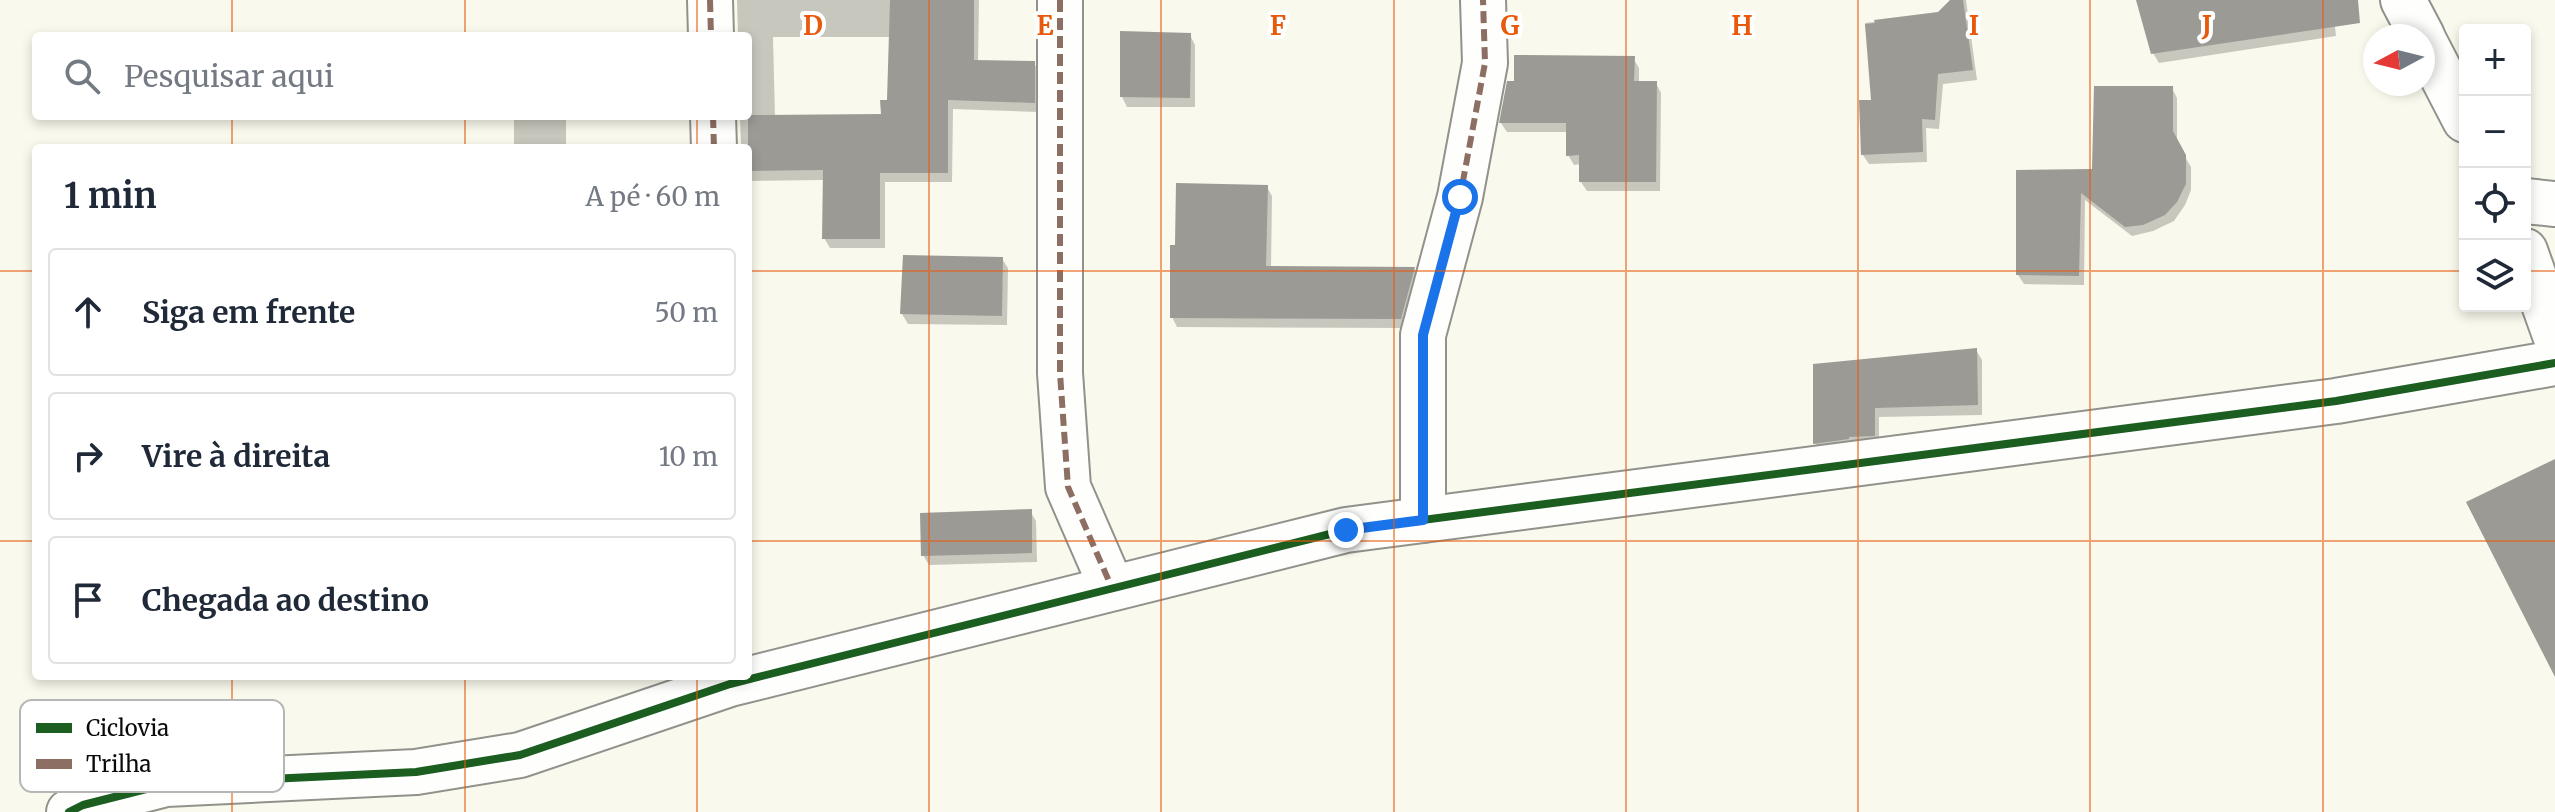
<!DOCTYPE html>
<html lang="pt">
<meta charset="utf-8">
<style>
body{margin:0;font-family:Merriweather,serif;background:#f6f6f7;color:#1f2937}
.controls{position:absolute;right:24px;top:24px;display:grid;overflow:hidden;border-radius:8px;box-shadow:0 4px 12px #0003}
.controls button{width:72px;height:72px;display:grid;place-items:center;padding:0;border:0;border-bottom:2px solid #e0e1e3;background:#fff;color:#1f2937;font:40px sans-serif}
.compass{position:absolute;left:2363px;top:24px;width:72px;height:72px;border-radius:50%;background:#fff;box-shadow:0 4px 12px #0003;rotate:263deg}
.stop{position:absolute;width:24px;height:24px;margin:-18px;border:6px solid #1a73e8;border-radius:50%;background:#fff}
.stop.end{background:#1a73e8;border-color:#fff;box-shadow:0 2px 8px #0008}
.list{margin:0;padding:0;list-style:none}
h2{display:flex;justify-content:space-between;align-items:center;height:104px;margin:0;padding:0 32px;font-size:34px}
h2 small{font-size:26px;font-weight:400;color:#747a83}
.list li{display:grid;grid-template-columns:52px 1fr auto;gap:24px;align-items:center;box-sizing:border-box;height:128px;margin:0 16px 16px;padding:0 16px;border:2px solid #e0e1e3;border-radius:8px}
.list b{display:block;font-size:30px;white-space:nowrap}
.list em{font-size:26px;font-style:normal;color:#747a83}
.icon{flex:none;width:44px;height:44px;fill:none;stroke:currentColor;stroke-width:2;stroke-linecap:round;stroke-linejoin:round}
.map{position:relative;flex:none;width:2555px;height:812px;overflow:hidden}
.search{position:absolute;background:#fff;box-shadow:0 4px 12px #0003;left:32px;top:32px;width:720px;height:88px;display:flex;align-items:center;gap:20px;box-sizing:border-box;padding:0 28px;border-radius:8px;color:#747a83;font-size:30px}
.panel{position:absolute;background:#fff;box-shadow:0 4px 12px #0003;left:32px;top:144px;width:720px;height:536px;border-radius:8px}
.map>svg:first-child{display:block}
</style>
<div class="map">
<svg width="2555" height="812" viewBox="0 0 2555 812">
<rect width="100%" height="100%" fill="#f9f9ed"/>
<g fill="#0003" fill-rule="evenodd">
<path d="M 737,0 L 979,0 L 978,62 L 1034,63 L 1039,72 L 1039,112 L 953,109 L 952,182 L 885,182 L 885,248 L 830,248 L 824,238 L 825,180 L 748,181 L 748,148 L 741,148 L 740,116 L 748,116 L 748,36 L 738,36 ZM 773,37 L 891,37 L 889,102 L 883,116 L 775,117 Z"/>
<polygon points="1953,0 1966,0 1977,80 1943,84 1939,129 1926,128 1927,162 1869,164 1863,155 1873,102 1865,23 1939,14"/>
<polygon points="2138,0 2332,0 2336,36 2159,63 2153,53"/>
<polygon points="1190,35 1195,45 1195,107 1127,107 1122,97"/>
<polygon points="1633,58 1639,68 1639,83 1656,83 1661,93 1660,191 1587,191 1581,182 1581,164 1574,165 1568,155 1568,132 1507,132 1501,123"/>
<polygon points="2172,88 2177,98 2177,143 2191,167 2191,190 2185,205 2174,221 2153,231 2132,236 2085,200 2084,285 2024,284 2018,275 2094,171"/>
<rect x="514" y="116" width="52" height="32"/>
<polygon points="1267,187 1272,196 1271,268 1414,269 1420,278 1406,328 1177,327 1172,317 1177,248"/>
<polygon points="1002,259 1008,268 1007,325 908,324 902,314"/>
<polygon points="1976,350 1982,360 1982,415 1879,417 1879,445 1820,453 1815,443 1815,366"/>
<polygon points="1030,511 1036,521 1037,562 929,565 923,555"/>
</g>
<g fill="#9b9a94">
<polygon points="890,0 974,0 974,60 1035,61 1035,103 948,100 948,173 880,173 880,239 822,239 823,170 748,171 748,115 881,114 880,100 887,100"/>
<polygon points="1950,0 1963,0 1973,70 1938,74 1935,120 1922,119 1923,152 1861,155 1859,100 1871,100 1865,24 1875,23 1874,20 1938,12"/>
<polygon points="2136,0 2358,0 2360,23 2151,54"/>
<polygon points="1120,31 1191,33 1190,98 1120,97"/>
<polygon points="1514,55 1635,56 1634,81 1657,81 1656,182 1579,182 1579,155 1566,156 1566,123 1499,123 1507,81 1514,81"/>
<polygon points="2094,86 2173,86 2173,131 2186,155 2186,184 2177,202 2165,215 2143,225 2125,227 2081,193 2079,276 2016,275 2016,170 2092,169"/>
<polygon points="1176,183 1268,185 1266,266 1415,267 1401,319 1170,318 1170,245 1175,245"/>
<polygon points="903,255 1003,257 1002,316 900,314"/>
<polygon points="1977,348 1978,405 1875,408 1875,436 1849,437 1849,439 1813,444 1813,364"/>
<polygon points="2555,459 2555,677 2466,502"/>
<polygon points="1032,509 1032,553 921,556 920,513"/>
</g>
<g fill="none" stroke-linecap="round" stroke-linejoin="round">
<defs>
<g id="minor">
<polyline points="710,0 711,36"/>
<polyline points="1060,0 1060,373 1068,487 1112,588"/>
<polyline points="2403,0 2422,36"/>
<polyline points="2423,39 2465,120"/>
<polyline points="713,116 714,148"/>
<polyline points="2525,201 2555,204"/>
<polyline points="2525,251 2555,335"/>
<polyline points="1423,520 1423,335 1460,197 1485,63 1483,0"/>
<polyline points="69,812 83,805 166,784 416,772 520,755 730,684 1346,530 2336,401 2555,363"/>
</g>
</defs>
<use href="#minor" stroke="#92928c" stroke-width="48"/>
<use href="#minor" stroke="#fefefc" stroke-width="44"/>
<g stroke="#8d6e63" stroke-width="6" stroke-dasharray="12 6" stroke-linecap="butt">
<polyline points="710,0 711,36"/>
<polyline points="1060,0 1060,373 1068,487 1112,588"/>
<polyline points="713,116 714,148"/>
<polyline points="1423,520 1423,335 1460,197 1485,63 1483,0"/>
</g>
<defs>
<polyline id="cycleway" points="69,812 83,805 166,784 416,772 520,755 730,684 1346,530 2336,401 2555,363"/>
</defs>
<use href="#cycleway" stroke="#fff" stroke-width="13"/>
<use href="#cycleway" stroke="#1b5e20" stroke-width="8"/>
</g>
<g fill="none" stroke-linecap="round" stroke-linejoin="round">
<polyline stroke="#1a73e8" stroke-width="10" points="1346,530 1423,520 1423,335 1460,197"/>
</g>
<path fill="none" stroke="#e8590c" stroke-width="2" stroke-opacity="0.55" d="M 232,0 L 232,36M 465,0 L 465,36M 697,0 L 697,36M 929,0 L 929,812M 1161,0 L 1161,812M 1394,0 L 1394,812M 1626,0 L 1626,812M 1858,0 L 1858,812M 2090,0 L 2090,812M 2323,0 L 2323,812M 232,116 L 232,148M 465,116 L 465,148M 697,116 L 697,148M 0,271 L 36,271M 748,271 L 2465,271M 2525,271 L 2555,271M 0,541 L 36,541M 748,541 L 2555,541M 232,676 L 232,812M 465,676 L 465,812M 697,676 L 697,812"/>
<rect x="20" y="700" width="264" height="92" rx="12" fill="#fff" stroke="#b6b6b6" stroke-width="2"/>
<rect x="36" y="723" width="36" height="10" fill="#1b5e20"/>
<rect x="36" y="759" width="36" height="10" fill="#8d6e63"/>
<g font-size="22" fill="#0a0a0a">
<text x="86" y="736">Ciclovia</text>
<text x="86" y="772">Trilha</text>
</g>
<g font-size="26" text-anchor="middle" font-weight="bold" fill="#e8590c" stroke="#fff" stroke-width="8" stroke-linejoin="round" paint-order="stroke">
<text x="813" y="35">D</text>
<text x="1045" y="35">E</text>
<text x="1278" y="35">F</text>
<text x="1510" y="35">G</text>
<text x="1742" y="35">H</text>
<text x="1974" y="35">I</text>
<text x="2207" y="35">J</text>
</g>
</svg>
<div class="controls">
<button>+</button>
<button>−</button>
<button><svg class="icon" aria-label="locate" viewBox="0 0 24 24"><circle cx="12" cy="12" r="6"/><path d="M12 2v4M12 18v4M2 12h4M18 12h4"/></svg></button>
<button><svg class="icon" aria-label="layers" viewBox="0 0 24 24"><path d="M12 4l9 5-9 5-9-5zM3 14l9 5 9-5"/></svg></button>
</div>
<svg class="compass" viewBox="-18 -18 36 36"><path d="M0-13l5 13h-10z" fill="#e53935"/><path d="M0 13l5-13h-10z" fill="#747a83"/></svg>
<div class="stop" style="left:1460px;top:197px"></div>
<div class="stop end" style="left:1346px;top:530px"></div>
<div class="search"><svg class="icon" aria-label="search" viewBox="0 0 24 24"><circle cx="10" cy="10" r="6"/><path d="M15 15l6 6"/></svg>Pesquisar aqui</div>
<section class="panel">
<h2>1 min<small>A pé · 60 m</small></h2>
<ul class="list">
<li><svg class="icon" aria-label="ahead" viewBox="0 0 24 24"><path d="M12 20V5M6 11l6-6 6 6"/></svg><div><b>Siga em frente</b></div><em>50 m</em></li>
<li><svg class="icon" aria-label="right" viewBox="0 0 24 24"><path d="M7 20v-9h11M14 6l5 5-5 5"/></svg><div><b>Vire à direita</b></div><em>10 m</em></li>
<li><svg class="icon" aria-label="arrive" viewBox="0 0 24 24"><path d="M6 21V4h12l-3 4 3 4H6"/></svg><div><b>Chegada ao destino</b></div></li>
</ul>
</section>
</div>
